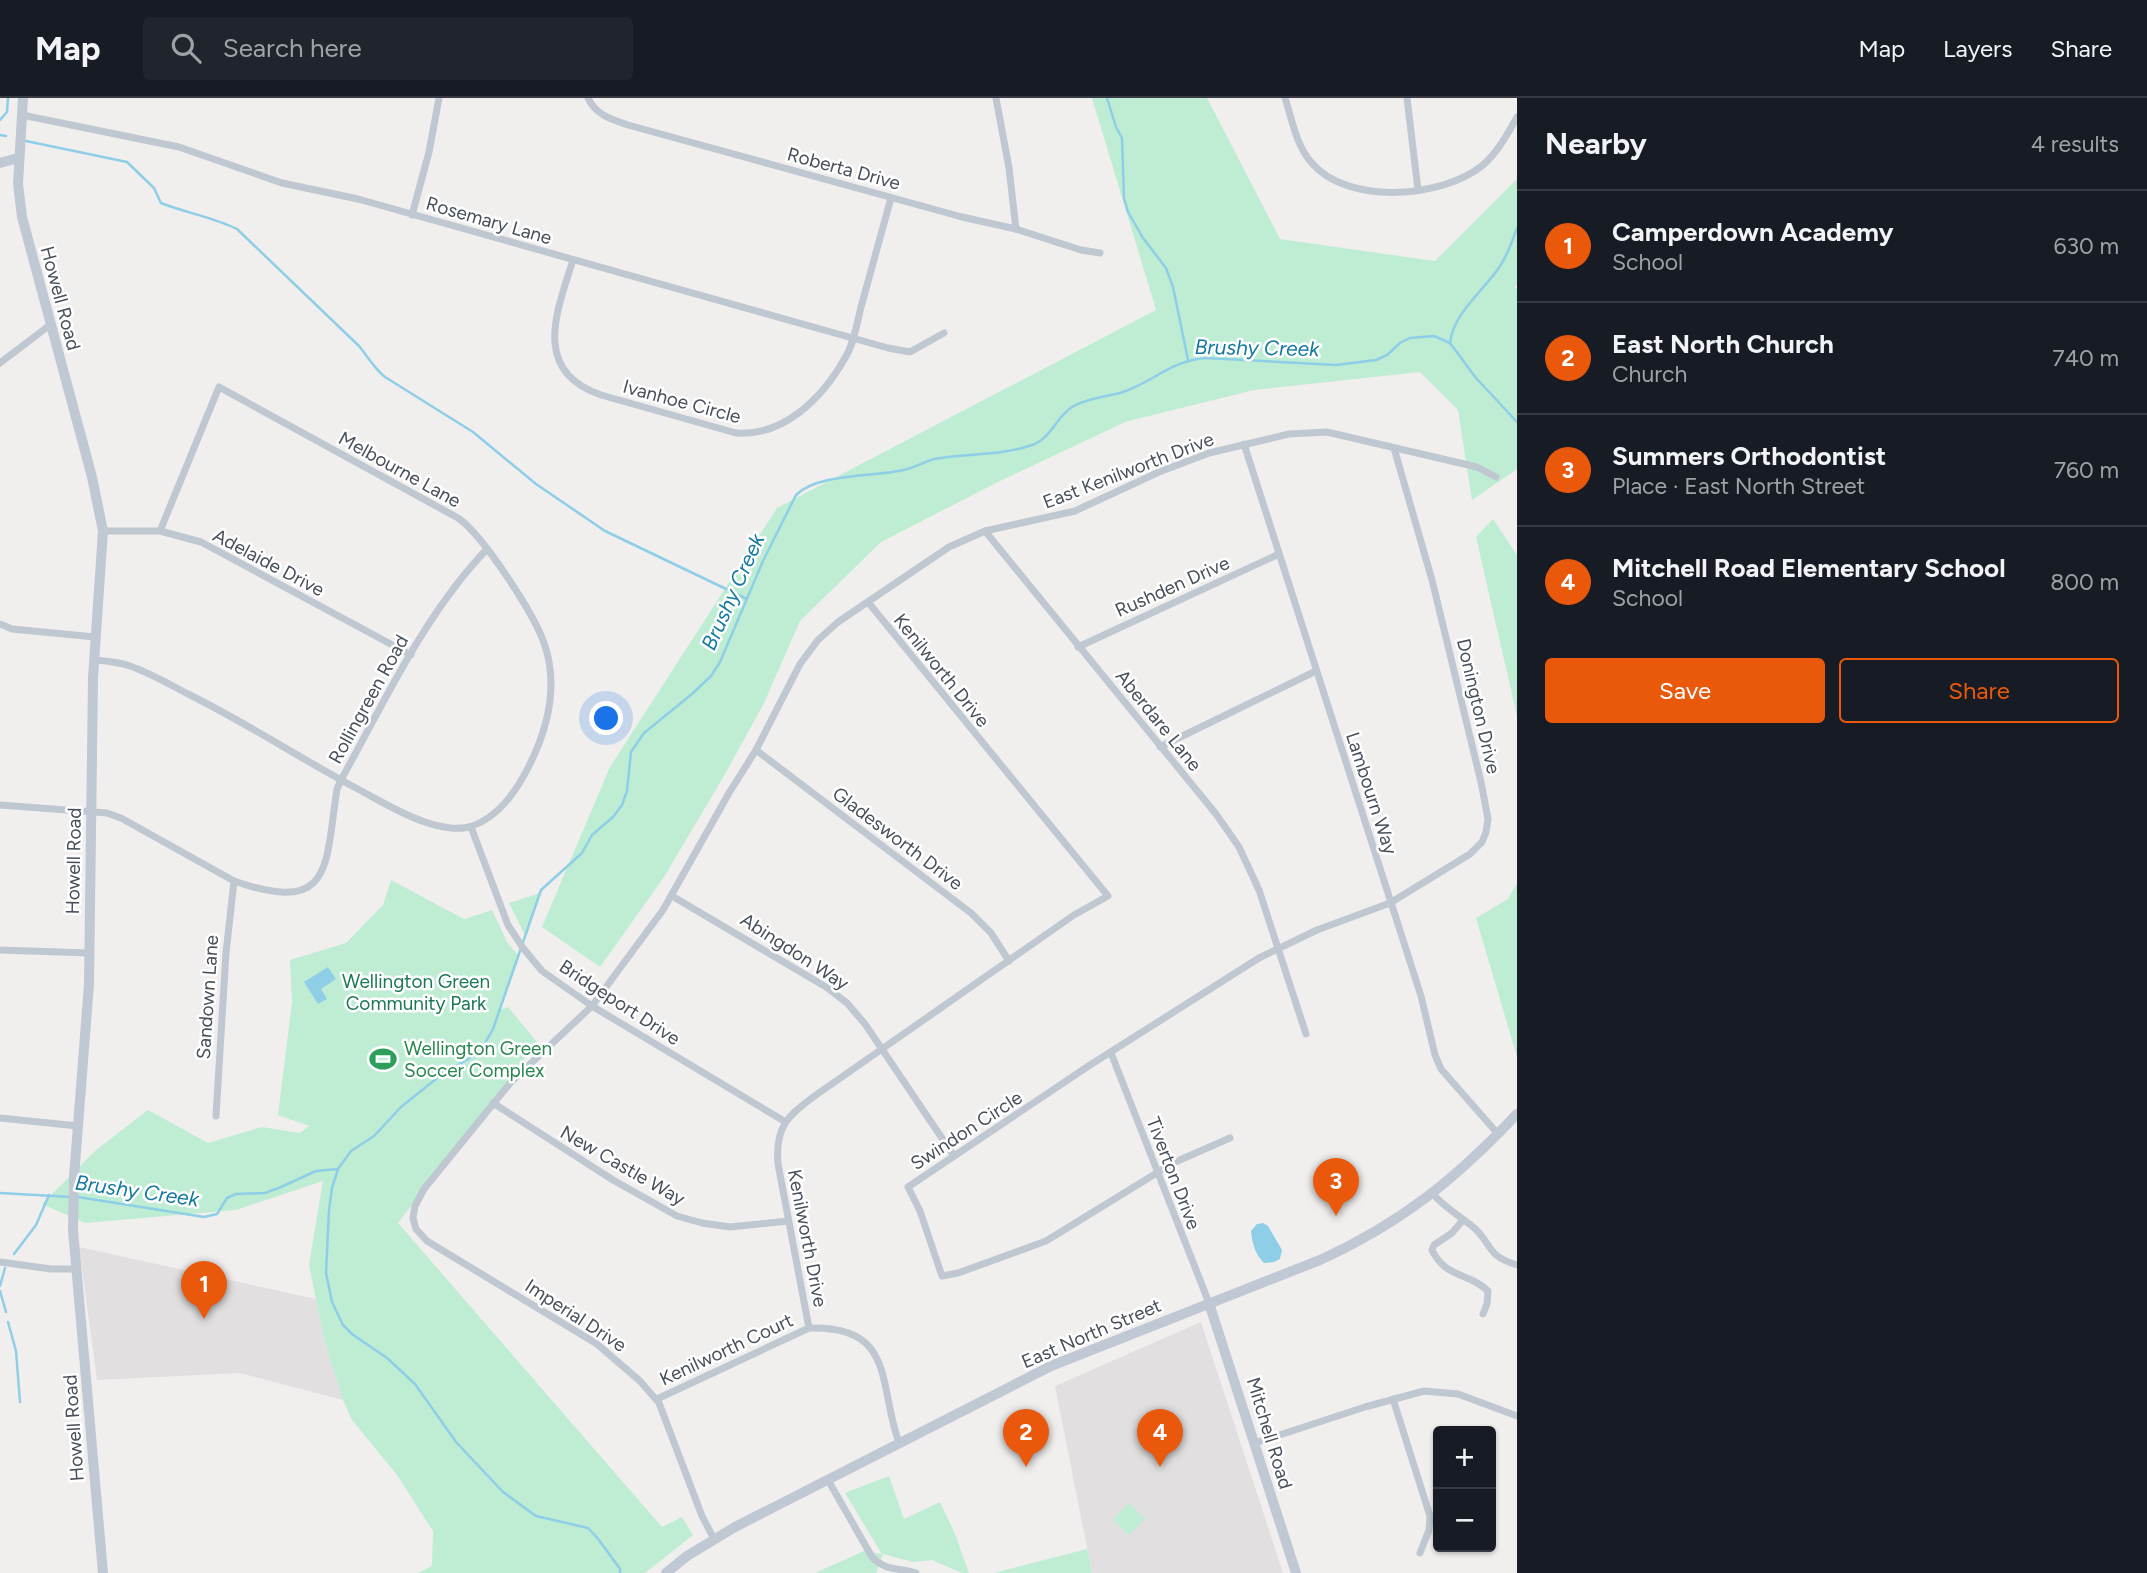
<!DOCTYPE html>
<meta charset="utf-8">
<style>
body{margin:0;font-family:Figtree,sans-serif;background:#20242c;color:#f1f3f6}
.controls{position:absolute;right:21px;bottom:21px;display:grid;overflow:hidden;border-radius:7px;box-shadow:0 2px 5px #0004}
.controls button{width:63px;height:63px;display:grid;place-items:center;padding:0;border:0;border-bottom:2px solid #363941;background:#171b24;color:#f1f3f6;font:35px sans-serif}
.you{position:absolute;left:607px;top:621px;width:24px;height:24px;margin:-18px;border:5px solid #fff;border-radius:50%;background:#1a73e8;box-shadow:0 0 0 10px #1a73e833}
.badge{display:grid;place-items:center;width:46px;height:46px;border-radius:50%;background:#ea580c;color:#fff;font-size:23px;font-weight:700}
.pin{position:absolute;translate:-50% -58px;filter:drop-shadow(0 2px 4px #0008)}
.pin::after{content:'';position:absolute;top:37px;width:24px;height:21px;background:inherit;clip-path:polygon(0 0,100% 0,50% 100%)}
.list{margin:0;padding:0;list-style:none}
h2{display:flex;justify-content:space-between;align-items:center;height:91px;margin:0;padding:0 28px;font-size:30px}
h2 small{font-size:23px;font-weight:400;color:#9ea1a6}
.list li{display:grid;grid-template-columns:46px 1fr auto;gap:21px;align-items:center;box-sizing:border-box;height:112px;padding:0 28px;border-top:2px solid #363941}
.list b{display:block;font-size:26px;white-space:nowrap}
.list p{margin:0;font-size:23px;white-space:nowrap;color:#9ea1a6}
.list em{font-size:23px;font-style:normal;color:#9ea1a6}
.actions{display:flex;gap:14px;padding:21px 28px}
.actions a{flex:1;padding:16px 0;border:2px solid #ea580c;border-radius:7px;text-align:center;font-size:24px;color:#ea580c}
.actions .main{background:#ea580c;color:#fff}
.icon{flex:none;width:38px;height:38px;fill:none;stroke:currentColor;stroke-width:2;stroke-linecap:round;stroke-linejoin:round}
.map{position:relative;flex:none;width:1517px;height:1475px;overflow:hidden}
header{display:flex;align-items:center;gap:42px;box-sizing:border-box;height:98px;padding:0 35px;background:#171b24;border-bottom:2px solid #363941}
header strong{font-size:33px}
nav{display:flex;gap:38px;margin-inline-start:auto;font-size:24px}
.search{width:490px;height:63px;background:#20242c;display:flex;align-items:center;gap:18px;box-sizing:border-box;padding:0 24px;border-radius:7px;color:#9ea1a6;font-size:26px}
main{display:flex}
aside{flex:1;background:#171b24}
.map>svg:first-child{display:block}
</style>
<header>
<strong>Map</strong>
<div class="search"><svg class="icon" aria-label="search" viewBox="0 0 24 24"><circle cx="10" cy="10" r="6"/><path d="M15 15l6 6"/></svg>Search here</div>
<nav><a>Map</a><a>Layers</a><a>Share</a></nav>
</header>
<main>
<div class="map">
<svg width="1517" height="1475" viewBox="0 0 1517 1475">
<rect width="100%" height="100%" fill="#f1eeee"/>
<g fill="#e2dfe0">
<polygon points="79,1149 316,1201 324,1241 343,1302 240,1275 97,1282"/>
<polygon points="1201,1224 1283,1475 1092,1475 1055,1288"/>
</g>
<g fill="#beedd4">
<polygon points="1092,0 1207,0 1280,141 1435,163 1517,81 1517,186 1515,189 1517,191 1517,371 1472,402 1458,312 1420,274 1254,292 1125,324 998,384 881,444 800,523 764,605 724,678 664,779 600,869 542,829 610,669 777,410 1156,212"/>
<polygon points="1493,421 1517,457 1517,618 1476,439"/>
<polygon points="391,782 464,821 492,812 507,844 519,859 500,912 508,909 537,944 398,1125 662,1429 682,1419 693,1437 645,1475 418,1475 432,1468 433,1433 397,1377 352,1322 343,1302 324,1241 309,1167 323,1083 236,1112 85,1125 42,1106 96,1052 148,1012 208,1045 262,1029 300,1035 309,1028 278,1017 292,904 290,862 346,845 383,807"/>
<polygon points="1517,785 1517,959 1476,820 1508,801"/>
<polygon points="540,795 526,839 509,805"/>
<polygon points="889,1378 904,1421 940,1404 955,1436 969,1475 962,1475 932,1462 913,1464 883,1456 876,1475 815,1475 864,1453 882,1456 845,1395"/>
<polygon points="1129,1405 1145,1421 1129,1437 1113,1422"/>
<polygon points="1087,1451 1092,1475 994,1475"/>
</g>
<g fill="#8ecee7">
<polygon points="328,869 336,881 321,891 327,901 318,906 304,884"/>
<path d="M 1263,1125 L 1268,1128 L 1282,1152 L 1280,1161 L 1274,1164 L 1264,1165 C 1255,1156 1252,1145 1251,1133 L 1257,1126 Z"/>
</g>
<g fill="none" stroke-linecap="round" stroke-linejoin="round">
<g stroke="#8ecee7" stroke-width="2.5">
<polyline points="1107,0 1116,29 1122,40 1124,100 1128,114 1143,140 1166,170 1173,189 1188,262"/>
<polyline points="0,22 7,14 8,0"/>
<polyline points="0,37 6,38"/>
<path d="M 26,43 L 127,64 L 154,90 L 161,105 C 186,115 213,119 237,131 L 359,248 C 368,259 374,270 385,279 L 473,334 L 536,386 L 605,433 L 747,501"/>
<path d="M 1450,245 C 1453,216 1482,194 1498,171 C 1507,159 1512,144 1517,130"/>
<polyline points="0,1095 71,1099"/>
<polyline points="78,1099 204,1119 217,1116 227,1100 236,1096 265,1095 281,1089 316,1073 338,1071"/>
<polyline points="14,1156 36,1127 49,1097"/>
<polyline points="0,1188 5,1170"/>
<polyline points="0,1193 6,1214"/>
<polyline points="8,1224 16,1253 20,1304"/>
<path d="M 620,1475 L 620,1471 L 599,1442 L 588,1430 L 536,1418 L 503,1394 L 456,1344 L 415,1286 L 387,1260 L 352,1236 L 343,1227 L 332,1204 L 326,1175 L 329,1112 L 332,1090 L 338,1071 L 351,1053 L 374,1038 L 401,1009 L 441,977 L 480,954 L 493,931 L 541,792 L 582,755 L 592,737 L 613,719 L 622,707 L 627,693 L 631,654 L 644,635 L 692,596 L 711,578 L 720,564 L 763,463 L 796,397 C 818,375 874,379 904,372 C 914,370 924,364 934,361 C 965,355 999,358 1029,348 C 1051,342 1055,320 1072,309 C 1086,300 1107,299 1123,294 C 1155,283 1170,263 1206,260 L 1336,267 L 1376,262 L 1387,257 L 1400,245 L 1410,240 L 1434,238 L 1450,245 L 1476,280 L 1517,324"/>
</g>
<g stroke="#bfc7d0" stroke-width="7">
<path d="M 588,0 C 596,17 611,21 628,27 L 962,119 L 1016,131 L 1081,152 L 1100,155"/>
<polyline points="996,0 1009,70 1016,131"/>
<path d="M 1285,0 C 1292,21 1296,47 1311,64 C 1347,108 1443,100 1483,67 C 1498,54 1508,35 1517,19"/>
<polyline points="1407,0 1418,92"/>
<polyline points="22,17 179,49 282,85 358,101 888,250 910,254 944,235"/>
<polyline points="412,117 429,54 439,0"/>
<path d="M 573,162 C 557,213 531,273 601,297 L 736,335 C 784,339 823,299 845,260 C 854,246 857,225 861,209 C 871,172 881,136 891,100"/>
<polyline points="0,265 50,227"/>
<polyline points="1244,346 1421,898 1435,957 1441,971 1498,1036"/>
<polyline points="103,433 160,433 201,444 411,557"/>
<polyline points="985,433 1216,716 1239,749 1259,792 1306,936"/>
<polyline points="0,526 12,531 95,539"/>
<polyline points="1078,549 1279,456"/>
<path d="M 94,562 C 106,563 119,564 130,568 C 150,575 169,586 188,596 C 245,624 298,659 354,689 C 377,701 400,716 425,724 C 438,729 459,733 472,728 C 499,719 517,692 529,668 C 548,630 559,587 544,545 C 534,516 483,437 458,420 L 219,289 L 160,433"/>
<polyline points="1160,649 1316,573"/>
<polyline points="756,652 971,815 991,835 1009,863"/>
<path d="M 0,707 L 107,715 L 121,720 L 234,783 C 334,818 325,767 337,691 L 341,682 C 385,603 424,517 487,451"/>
<polyline points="471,729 508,827 523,850 542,873 592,908 784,1023"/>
<polyline points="672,798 826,889 847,905 865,926 954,1058"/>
<polyline points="0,852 89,855"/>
<polyline points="1111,955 1209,1205"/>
<polyline points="493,1005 613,1082 677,1118 702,1125 730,1129 788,1123"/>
<polyline points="216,1018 226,855 234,783"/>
<polyline points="0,1020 78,1028"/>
<polyline points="1230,1040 1173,1065 1046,1143 958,1175 942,1178 920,1113 908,1089 1090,967 1259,860 1317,832 1390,805 1470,756 1482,744 1486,734 1488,721 1481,684 1432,482 1394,350"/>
<path d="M 1433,1096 C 1444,1109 1458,1117 1472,1128 C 1493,1145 1484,1157 1517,1167"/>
<path d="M 1463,1122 L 1452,1135 L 1434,1147 L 1432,1152 C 1446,1181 1469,1174 1488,1193 L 1487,1206 L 1483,1216"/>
<polyline points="0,1164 51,1171 76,1171"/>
<path d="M 809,1230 L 778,1066 C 775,1029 787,1018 816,997 L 1074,817 L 1108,798 L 868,504"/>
<path d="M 657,1301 L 809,1230 C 896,1227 878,1287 899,1345"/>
<polyline points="1393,1301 1430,1418 1429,1432 1420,1455"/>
<polyline points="1255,1345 1365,1309 1424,1293 1458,1296 1517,1318"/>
<path d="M 828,1382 L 872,1459 C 887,1474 898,1469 916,1475"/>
<polyline points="714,1441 702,1418 659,1305 640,1283 597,1246 427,1143 416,1131 413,1120 415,1108 424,1091 511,984 592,908 663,812 729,695 756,652 800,566 818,542 838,524 949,449 985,433 1075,413 1159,374 1209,355 1289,336 1327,334 1477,369 1496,379"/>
</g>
<g stroke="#c0c8d4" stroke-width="10">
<polyline points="23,0 18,86 22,119 92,379 103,433 93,580 89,886 74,1079 73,1132 103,1475"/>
<polyline points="0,65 18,60"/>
<polyline points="1209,1205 1296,1475"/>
<path d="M 666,1475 L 687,1458 L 735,1429 L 1051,1268 L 1320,1162 C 1401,1125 1456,1081 1517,1016"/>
</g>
</g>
<defs>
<symbol id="stadium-bare" viewBox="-9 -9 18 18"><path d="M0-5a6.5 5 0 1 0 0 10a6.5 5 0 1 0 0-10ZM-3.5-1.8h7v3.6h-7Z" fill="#2e9e5b" stroke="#fff" stroke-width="2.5" paint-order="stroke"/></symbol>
</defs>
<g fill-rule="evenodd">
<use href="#stadium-bare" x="364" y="942" width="38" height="38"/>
</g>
<g text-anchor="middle" stroke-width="5" stroke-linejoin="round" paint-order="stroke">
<g font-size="19" fill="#47505b" stroke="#fff">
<text transform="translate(844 70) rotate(15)" y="7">Roberta Drive</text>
<text transform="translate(489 122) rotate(16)" y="7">Rosemary Lane</text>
<text transform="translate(61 200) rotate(75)" y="7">Howell Road</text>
<text transform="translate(682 303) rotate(15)" y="7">Ivanhoe Circle</text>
<text transform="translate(400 371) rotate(29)" y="7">Melbourne Lane</text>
<text transform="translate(1128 372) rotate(-21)" y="7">East Kenilworth Drive</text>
<text transform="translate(269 464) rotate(28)" y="7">Adelaide Drive</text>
<text transform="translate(1172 488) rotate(-24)" y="7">Rushden Drive</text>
<text transform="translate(942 572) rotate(51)" y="7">Kenilworth Drive</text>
<text transform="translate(368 601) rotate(-61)" y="7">Rollingreen Road</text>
<text transform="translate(1479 608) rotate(77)" y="7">Donington Drive</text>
<text transform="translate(1159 622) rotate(51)" y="7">Aberdare Lane</text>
<text transform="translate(1372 695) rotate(72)" y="7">Lambourn Way</text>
<text transform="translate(898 740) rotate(37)" y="7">Gladesworth Drive</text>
<text transform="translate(73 763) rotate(-89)" y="7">Howell Road</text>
<text transform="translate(795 853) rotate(33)" y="7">Abingdon Way</text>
<text transform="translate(207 899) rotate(-86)" y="7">Sandown Lane</text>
<text transform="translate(620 904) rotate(33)" y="7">Bridgeport Drive</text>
<text transform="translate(966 1032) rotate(-33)" y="7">Swindon Circle</text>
<text transform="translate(623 1067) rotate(30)" y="7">New Castle Way</text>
<text transform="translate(1174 1075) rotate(69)" y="7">Tiverton Drive</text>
<text transform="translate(808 1140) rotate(79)" y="7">Kenilworth Drive</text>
<text transform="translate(576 1217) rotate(33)" y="7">Imperial Drive</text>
<text transform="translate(1091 1235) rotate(-23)" y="7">East North Street</text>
<text transform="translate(726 1251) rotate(-25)" y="7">Kenilworth Court</text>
<text transform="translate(73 1330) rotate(-94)" y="7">Howell Road</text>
<text transform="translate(1270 1335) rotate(73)" y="7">Mitchell Road</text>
</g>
<g font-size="19" fill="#1b7951" stroke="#fff">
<text x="416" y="890">Wellington Green<tspan x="416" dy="22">Community Park</tspan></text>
</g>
<g font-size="19" fill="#27864d" stroke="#fff" text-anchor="start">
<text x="404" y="957">Wellington Green<tspan x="404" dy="22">Soccer Complex</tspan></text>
</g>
<g font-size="21" font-style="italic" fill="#1379a2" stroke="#fff">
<text transform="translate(1257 250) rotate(1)" y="7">Brushy Creek</text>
<text transform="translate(733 494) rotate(-66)" y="7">Brushy Creek</text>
<text transform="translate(137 1093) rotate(8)" y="7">Brushy Creek</text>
</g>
</g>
</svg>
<div class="controls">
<button>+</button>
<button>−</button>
</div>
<div class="you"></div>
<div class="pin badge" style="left:204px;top:1221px">1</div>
<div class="pin badge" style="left:1026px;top:1369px">2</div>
<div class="pin badge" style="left:1336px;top:1118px">3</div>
<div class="pin badge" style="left:1160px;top:1369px">4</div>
</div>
<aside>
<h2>Nearby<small>4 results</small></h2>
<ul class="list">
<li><span class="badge">1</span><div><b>Camperdown Academy</b><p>School</p></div><em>630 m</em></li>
<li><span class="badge">2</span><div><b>East North Church</b><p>Church</p></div><em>740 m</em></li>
<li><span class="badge">3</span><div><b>Summers Orthodontist</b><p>Place · East North Street</p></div><em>760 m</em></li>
<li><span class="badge">4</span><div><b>Mitchell Road Elementary School</b><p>School</p></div><em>800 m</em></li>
</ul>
<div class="actions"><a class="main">Save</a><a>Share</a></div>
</aside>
</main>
